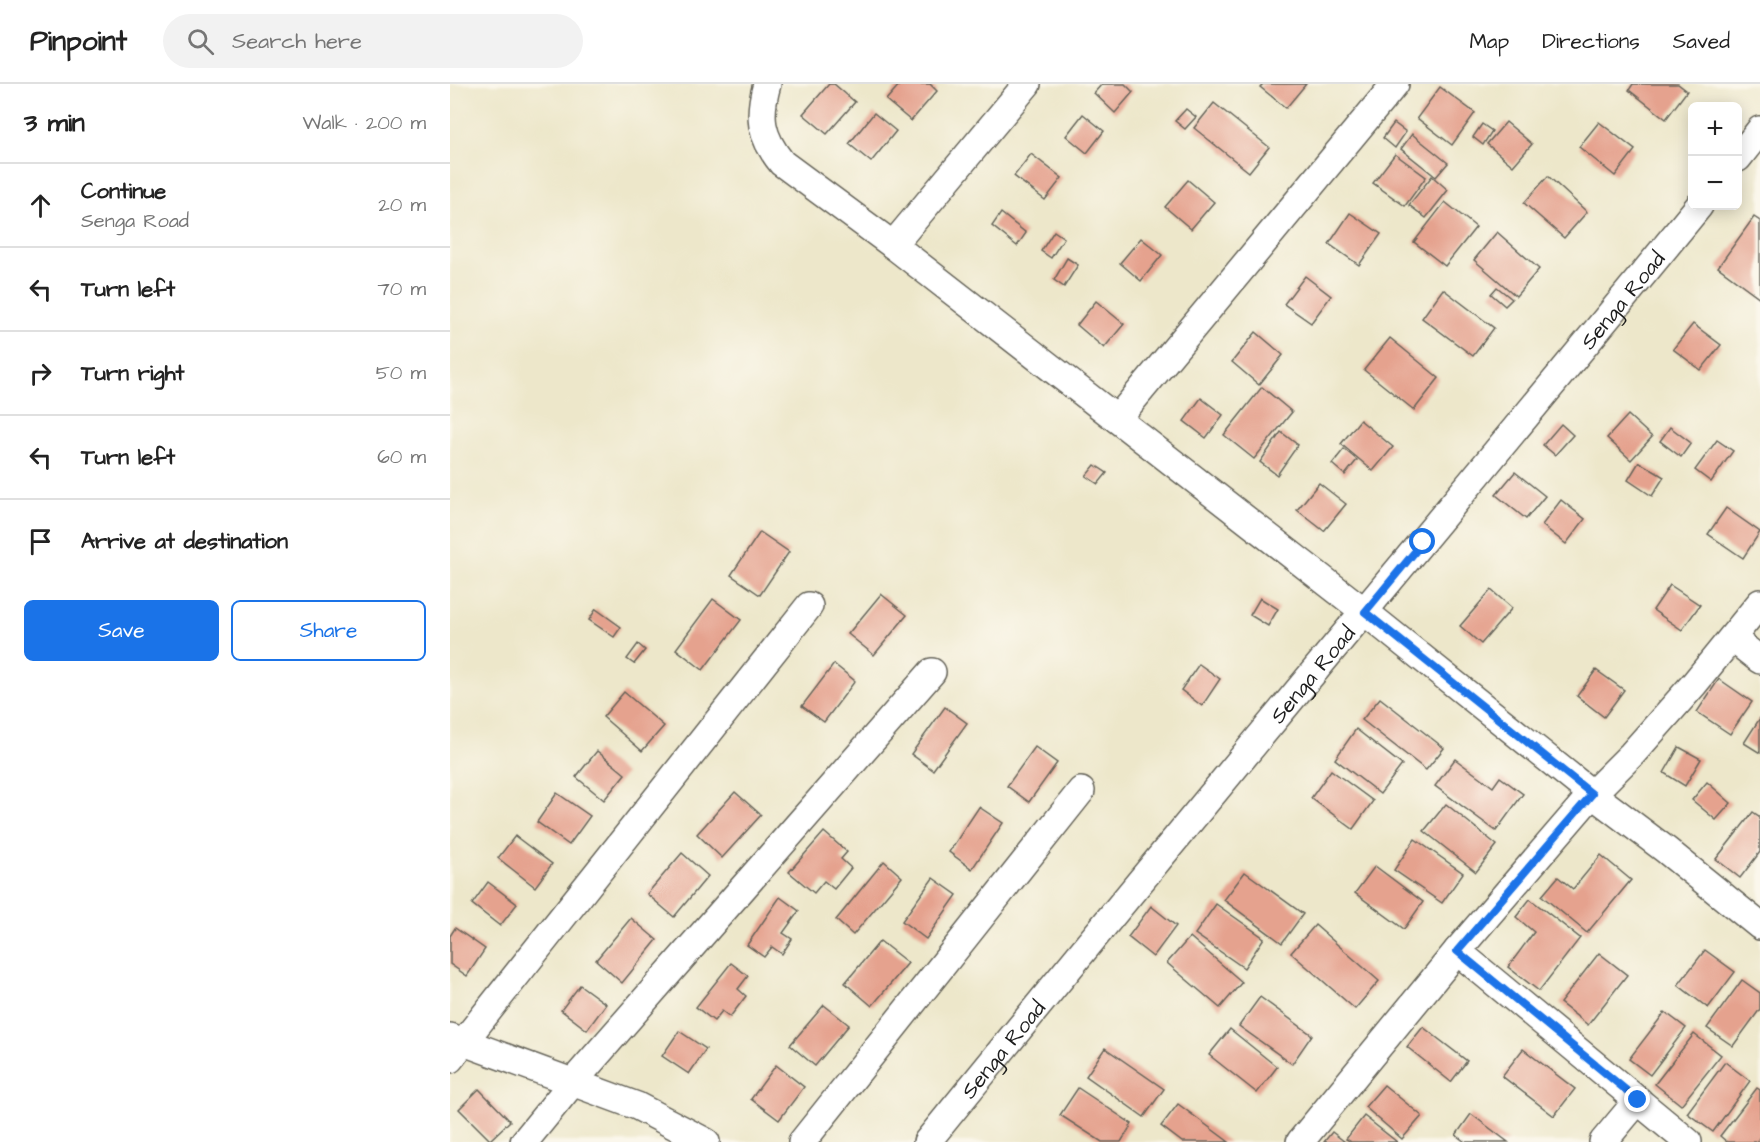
<!DOCTYPE html>
<meta charset="utf-8">
<style>
body{margin:0;font-family:"Architects Daughter",sans-serif;background:#f2f2f2;color:#222}
.controls{position:absolute;right:18px;top:18px;display:grid;overflow:hidden;border-radius:9px;box-shadow:0 3px 15px #0003}
.controls button{width:54px;height:54px;display:grid;place-items:center;padding:0;border:0;border-bottom:2px solid #e0e0e0;background:#fff;color:#222;font:30px sans-serif}
.stop{position:absolute;width:18px;height:18px;margin:-14px;border:4px solid #1a73e8;border-radius:50%;background:#fff}
.stop.end{background:#1a73e8;border-color:#fff;box-shadow:0 2px 6px #0008}
.list{margin:0;padding:0;list-style:none}
h2{display:flex;justify-content:space-between;align-items:center;height:78px;margin:0;padding:0 24px;font-size:26px}
h2 small{font-size:20px;font-weight:400;color:#767676}
.list li{display:grid;grid-template-columns:39px 1fr auto;gap:18px;align-items:center;box-sizing:border-box;height:84px;padding:0 24px;border-top:2px solid #e0e0e0}
.list b{display:block;font-size:22px;white-space:nowrap}
.list p{margin:0;font-size:20px;white-space:nowrap;color:#767676}
.list em{font-size:20px;font-style:normal;color:#767676}
.actions{display:flex;gap:12px;padding:18px 24px}
.actions a{flex:1;padding:14px 0;border:2px solid #1a73e8;border-radius:9px;text-align:center;font-size:21px;color:#1a73e8}
.actions .main{background:#1a73e8;color:#fff}
.icon{flex:none;width:33px;height:33px;fill:none;stroke:currentColor;stroke-width:2;stroke-linecap:round;stroke-linejoin:round}
.map{position:relative;flex:none;width:1310px;height:1058px;overflow:hidden}
header{display:flex;align-items:center;gap:36px;box-sizing:border-box;height:84px;padding:0 30px;background:#fff;border-bottom:2px solid #e0e0e0}
header strong{font-size:28px}
nav{display:flex;gap:33px;margin-inline-start:auto;font-size:21px}
.search{width:420px;height:54px;background:#f2f2f2;display:flex;align-items:center;gap:15px;box-sizing:border-box;padding:0 21px;border-radius:33px;color:#767676;font-size:22px}
main{display:flex}
aside{flex:1;background:#fff}
.map>svg:first-child{display:block}
</style>
<header>
<strong>Pinpoint</strong>
<div class="search"><svg class="icon" aria-label="search" viewBox="0 0 24 24"><circle cx="10" cy="10" r="6"/><path d="M15 15l6 6"/></svg>Search here</div>
<nav><a>Map</a><a>Directions</a><a>Saved</a></nav>
</header>
<main>
<aside>
<h2>3 min<small>Walk · 200 m</small></h2>
<ul class="list">
<li><svg class="icon" aria-label="ahead" viewBox="0 0 24 24"><path d="M12 20V5M6 11l6-6 6 6"/></svg><div><b>Continue</b><p>Senga Road</p></div><em>20 m</em></li>
<li><svg class="icon" aria-label="left" viewBox="0 0 24 24"><path d="M17 20v-9H6M10 6l-5 5 5 5"/></svg><div><b>Turn left</b></div><em>70 m</em></li>
<li><svg class="icon" aria-label="right" viewBox="0 0 24 24"><path d="M7 20v-9h11M14 6l5 5-5 5"/></svg><div><b>Turn right</b></div><em>50 m</em></li>
<li><svg class="icon" aria-label="left" viewBox="0 0 24 24"><path d="M17 20v-9H6M10 6l-5 5 5 5"/></svg><div><b>Turn left</b></div><em>60 m</em></li>
<li><svg class="icon" aria-label="arrive" viewBox="0 0 24 24"><path d="M6 21V4h12l-3 4 3 4H6"/></svg><div><b>Arrive at destination</b></div></li>
</ul>
<div class="actions"><a class="main">Save</a><a>Share</a></div>
</aside>
<div class="map">
<svg width="1310" height="1058" viewBox="0 0 1310 1058">
<rect width="100%" height="100%" fill="#fbf7ec"/>
<filter id="ink" filterUnits="userSpaceOnUse"><feTurbulence type="fractalNoise" baseFrequency=".0167" numOctaves="2"/><feDisplacementMap in="SourceGraphic" scale="12" xChannelSelector="R" yChannelSelector="G"/><feConvolveMatrix kernelMatrix="1 2 1 2 8 2 1 2 1" color-interpolation-filters="sRGB"/></filter>
<filter id="wash" filterUnits="userSpaceOnUse"><feTurbulence type="fractalNoise" baseFrequency=".008" numOctaves="4" result="noise"/><feDisplacementMap in="SourceGraphic" scale="24" xChannelSelector="R" yChannelSelector="G"/><feGaussianBlur stdDeviation="1.35" result="paint"/><feColorMatrix in="noise" values="0 0 0 0 0 0 0 0 0 0 0 0 0 0 0 0 0 1.4 0 .05"/><feComposite in="paint" operator="in"/></filter>
<g filter="url(#wash)">
<rect width="100%" height="100%" fill="#ede7ca"/>
<g id="blocks">
<g fill="#e5a28e">
<polygon points="379,0 384,0 405,18 377,50 353,30"/>
<polygon points="450,0 480,0 487,7 461,37 436,16"/>
<polygon points="652,0 675,0 683,8 665,29 644,9"/>
<polygon points="813,0 856,0 836,24 810,3"/>
<polygon points="1183,0 1228,0 1237,7 1216,35 1179,6"/>
<polygon points="990,3 1025,29 1002,61 967,34"/>
<polygon points="764,19 819,63 799,88 744,44"/>
<polygon points="736,25 746,33 735,45 725,37"/>
<polygon points="424,29 446,47 421,78 399,60"/>
<polygon points="633,30 654,47 637,69 616,52"/>
<polygon points="1056,38 1082,60 1063,82 1037,60"/>
<polygon points="1149,38 1185,66 1165,92 1129,63"/>
<polygon points="944,39 956,48 945,64 933,54"/>
<polygon points="1032,40 1042,47 1033,61 1023,53"/>
<polygon points="962,50 998,79 986,93 951,65"/>
<polygon points="581,70 612,94 595,116 564,92"/>
<polygon points="945,70 976,93 955,122 923,99"/>
<polygon points="982,92 998,106 976,134 959,121"/>
<polygon points="1098,92 1137,128 1114,154 1074,119"/>
<polygon points="738,96 764,118 741,145 715,123"/>
<polygon points="995,118 1026,143 995,182 964,158"/>
<polygon points="551,129 576,149 567,162 542,142"/>
<polygon points="900,129 931,150 909,181 879,160"/>
<polygon points="1304,133 1310,137 1310,214 1268,183"/>
<polygon points="604,147 614,154 601,174 591,167"/>
<polygon points="1047,148 1089,185 1066,212 1024,176"/>
<polygon points="691,154 712,171 691,197 670,179"/>
<polygon points="617,174 628,181 614,203 604,196"/>
<polygon points="855,192 881,212 861,239 834,220"/>
<polygon points="1047,203 1062,215 1055,222 1041,210"/>
<polygon points="993,205 1044,244 1023,272 972,234"/>
<polygon points="646,217 674,240 654,264 627,241"/>
<polygon points="1243,240 1271,261 1251,286 1223,265"/>
<polygon points="806,248 833,271 809,301 782,278"/>
<polygon points="940,254 989,294 964,326 914,286"/>
<polygon points="812,303 842,328 804,375 774,351"/>
<polygon points="751,314 773,331 756,354 734,337"/>
<polygon points="1178,331 1202,353 1181,376 1157,354"/>
<polygon points="910,336 943,363 923,387 891,360"/>
<polygon points="1111,340 1123,351 1105,371 1093,361"/>
<polygon points="1220,343 1241,359 1231,373 1210,357"/>
<polygon points="831,348 848,361 827,391 810,378"/>
<polygon points="1267,356 1283,367 1261,398 1245,386"/>
<polygon points="894,365 907,376 895,391 882,380"/>
<polygon points="1189,378 1214,393 1202,412 1178,396"/>
<polygon points="645,381 657,389 648,400 636,392"/>
<polygon points="1065,388 1095,412 1076,435 1046,411"/>
<polygon points="869,399 896,420 874,447 847,426"/>
<polygon points="1111,416 1135,435 1116,460 1092,441"/>
<polygon points="1276,424 1310,448 1293,474 1258,450"/>
<polygon points="310,448 339,468 310,511 281,491"/>
<polygon points="1220,501 1250,521 1232,546 1203,526"/>
<polygon points="1041,506 1062,524 1031,560 1010,542"/>
<polygon points="431,510 457,531 424,571 398,550"/>
<polygon points="810,514 828,525 818,542 800,531"/>
<polygon points="263,515 291,536 253,586 226,565"/>
<polygon points="146,525 171,543 164,553 139,536"/>
<polygon points="188,560 195,566 184,580 177,575"/>
<polygon points="384,580 405,597 374,638 352,622"/>
<polygon points="749,580 770,595 752,622 731,606"/>
<polygon points="1146,586 1174,606 1154,633 1127,612"/>
<polygon points="1269,595 1302,618 1280,650 1247,628"/>
<polygon points="174,608 214,642 192,667 153,633"/>
<polygon points="930,614 994,664 976,686 912,636"/>
<polygon points="495,623 517,639 483,686 461,670"/>
<polygon points="1310,634 1310,669 1294,659"/>
<polygon points="906,645 952,681 930,710 885,675"/>
<polygon points="585,663 607,679 579,718 557,702"/>
<polygon points="1229,663 1251,675 1235,702 1214,689"/>
<polygon points="147,667 175,690 154,716 126,693"/>
<polygon points="1005,675 1043,703 1050,693 1073,710 1046,747 985,702"/>
<polygon points="881,686 923,717 903,745 861,714"/>
<polygon points="1257,698 1281,719 1266,736 1242,716"/>
<polygon points="285,708 311,731 272,774 247,750"/>
<polygon points="107,709 140,732 119,761 87,738"/>
<polygon points="996,720 1047,761 1026,788 974,747"/>
<polygon points="529,723 553,739 522,785 499,768"/>
<polygon points="1303,728 1310,733 1310,768 1290,794 1266,775"/>
<polygon points="374,748 397,768 391,775 401,784 384,805 374,797 364,809 339,788"/>
<polygon points="65,752 102,780 85,803 48,774"/>
<polygon points="965,755 1013,789 992,819 944,786"/>
<polygon points="232,769 258,792 224,833 197,810"/>
<polygon points="1151,771 1181,796 1137,849 1092,812 1108,793 1123,805"/>
<polygon points="434,777 452,793 403,851 386,836"/>
<polygon points="925,782 973,818 954,845 905,809"/>
<polygon points="795,788 853,830 832,859 774,816"/>
<polygon points="483,794 507,811 476,855 452,837"/>
<polygon points="38,798 67,820 50,842 22,820"/>
<polygon points="330,813 349,827 333,849 342,855 332,870 322,863 314,873 297,861"/>
<polygon points="1080,815 1130,854 1089,907 1058,883 1084,848 1066,833"/>
<polygon points="766,820 814,854 794,884 745,850"/>
<polygon points="701,822 726,842 703,873 678,853"/>
<polygon points="181,834 207,856 172,899 146,876"/>
<polygon points="865,841 929,897 905,925 841,869"/>
<polygon points="5,844 35,865 17,892 0,880 0,852"/>
<polygon points="740,853 792,898 770,924 717,879"/>
<polygon points="430,857 458,879 422,922 395,899"/>
<polygon points="1255,866 1285,888 1258,924 1228,901"/>
<polygon points="1149,869 1177,891 1138,941 1110,919"/>
<polygon points="281,879 298,892 288,905 296,912 280,933 272,927 264,937 246,923"/>
<polygon points="1292,896 1310,909 1310,925 1283,962 1257,944"/>
<polygon points="130,901 156,920 137,946 111,926"/>
<polygon points="810,913 862,951 842,980 789,942"/>
<polygon points="374,921 399,941 365,982 340,961"/>
<polygon points="1215,928 1236,944 1200,991 1179,975"/>
<polygon points="973,943 1017,977 1001,998 957,963"/>
<polygon points="780,945 827,983 807,1009 759,971"/>
<polygon points="229,947 256,965 239,990 212,972"/>
<polygon points="1244,950 1271,971 1231,1021 1205,1000"/>
<polygon points="655,964 714,1005 694,1033 636,992"/>
<polygon points="1073,965 1125,1005 1104,1032 1052,992"/>
<polygon points="1275,978 1300,997 1263,1048 1237,1029"/>
<polygon points="326,981 354,1003 329,1036 301,1015"/>
<polygon points="934,1001 972,1032 952,1055 915,1023"/>
<polygon points="628,1004 682,1040 671,1058 652,1058 610,1031"/>
<polygon points="1307,1004 1310,1006 1310,1054 1307,1058 1277,1058 1270,1052"/>
<polygon points="29,1005 60,1037 40,1056 9,1025"/>
<polygon points="728,1020 779,1058 732,1058 711,1042"/>
<polygon points="1021,1030 1058,1058 1015,1058 1006,1051"/>
<polygon points="914,1032 947,1058 901,1058 896,1055"/>
<polygon points="882,1048 895,1058 874,1058"/>
</g>
</g>
</g>
<g filter="url(#ink)">
<use href="#blocks" fill-opacity="0" stroke="#656359" stroke-width="1.5"/>
<g fill="none" stroke-linecap="round" stroke-linejoin="round">
<defs>
<g id="minor">
<path d="M 317,0 C 308,32 310,52 332,79 L 443,161 L 915,528 L 1142,710 L 1216,766 L 1310,842"/>
<polyline points="1288,74 1310,46"/>
<polyline points="443,161 577,0"/>
<polyline points="667,335 945,0"/>
<polyline points="1282,554 1310,576"/>
<polyline points="1007,867 1238,1058"/>
<polyline points="0,953 187,1022 256,1058"/>
<polyline points="0,975 359,522"/>
<polyline points="74,1058 123,998 482,588"/>
<polyline points="352,1058 631,707"/>
<path id="s1" d="M 477,1058 C 731,744 993,435 1249,122"/>
<polyline points="850,1058 1007,867 1142,710 1182,670 1244,600 1310,519"/>
<polyline points="1153,1058 1188,1016"/>
</g>
</defs>
<use href="#minor" stroke="#656359" stroke-width="30"/>
<use href="#minor" stroke="#fff" stroke-width="27"/>
</g>
</g>
<g fill="none" stroke-linecap="round" stroke-linejoin="round" filter="url(#ink)">
<polyline stroke="#1a73e8" stroke-width="8" points="973,458 915,528 1142,710 1007,867 1188,1016"/>
</g>
<g text-anchor="middle" stroke-width="4.5" stroke-linejoin="round" paint-order="stroke">
<g font-size="22" fill="#1c1c1c" stroke="#fbf7ec">
<text dy="8" stroke="none"><textPath href="#s1" startOffset="1092">Senga Road</textPath></text>
<text dy="8" stroke="none"><textPath href="#s1" startOffset="606">Senga Road</textPath></text>
<text dy="8" stroke="none"><textPath href="#s1" startOffset="120">Senga Road</textPath></text>
</g>
</g>
</svg>
<div class="controls">
<button>+</button>
<button>−</button>
</div>
<div class="stop" style="left:973px;top:458px"></div>
<div class="stop end" style="left:1188px;top:1016px"></div>
</div>
</main>
